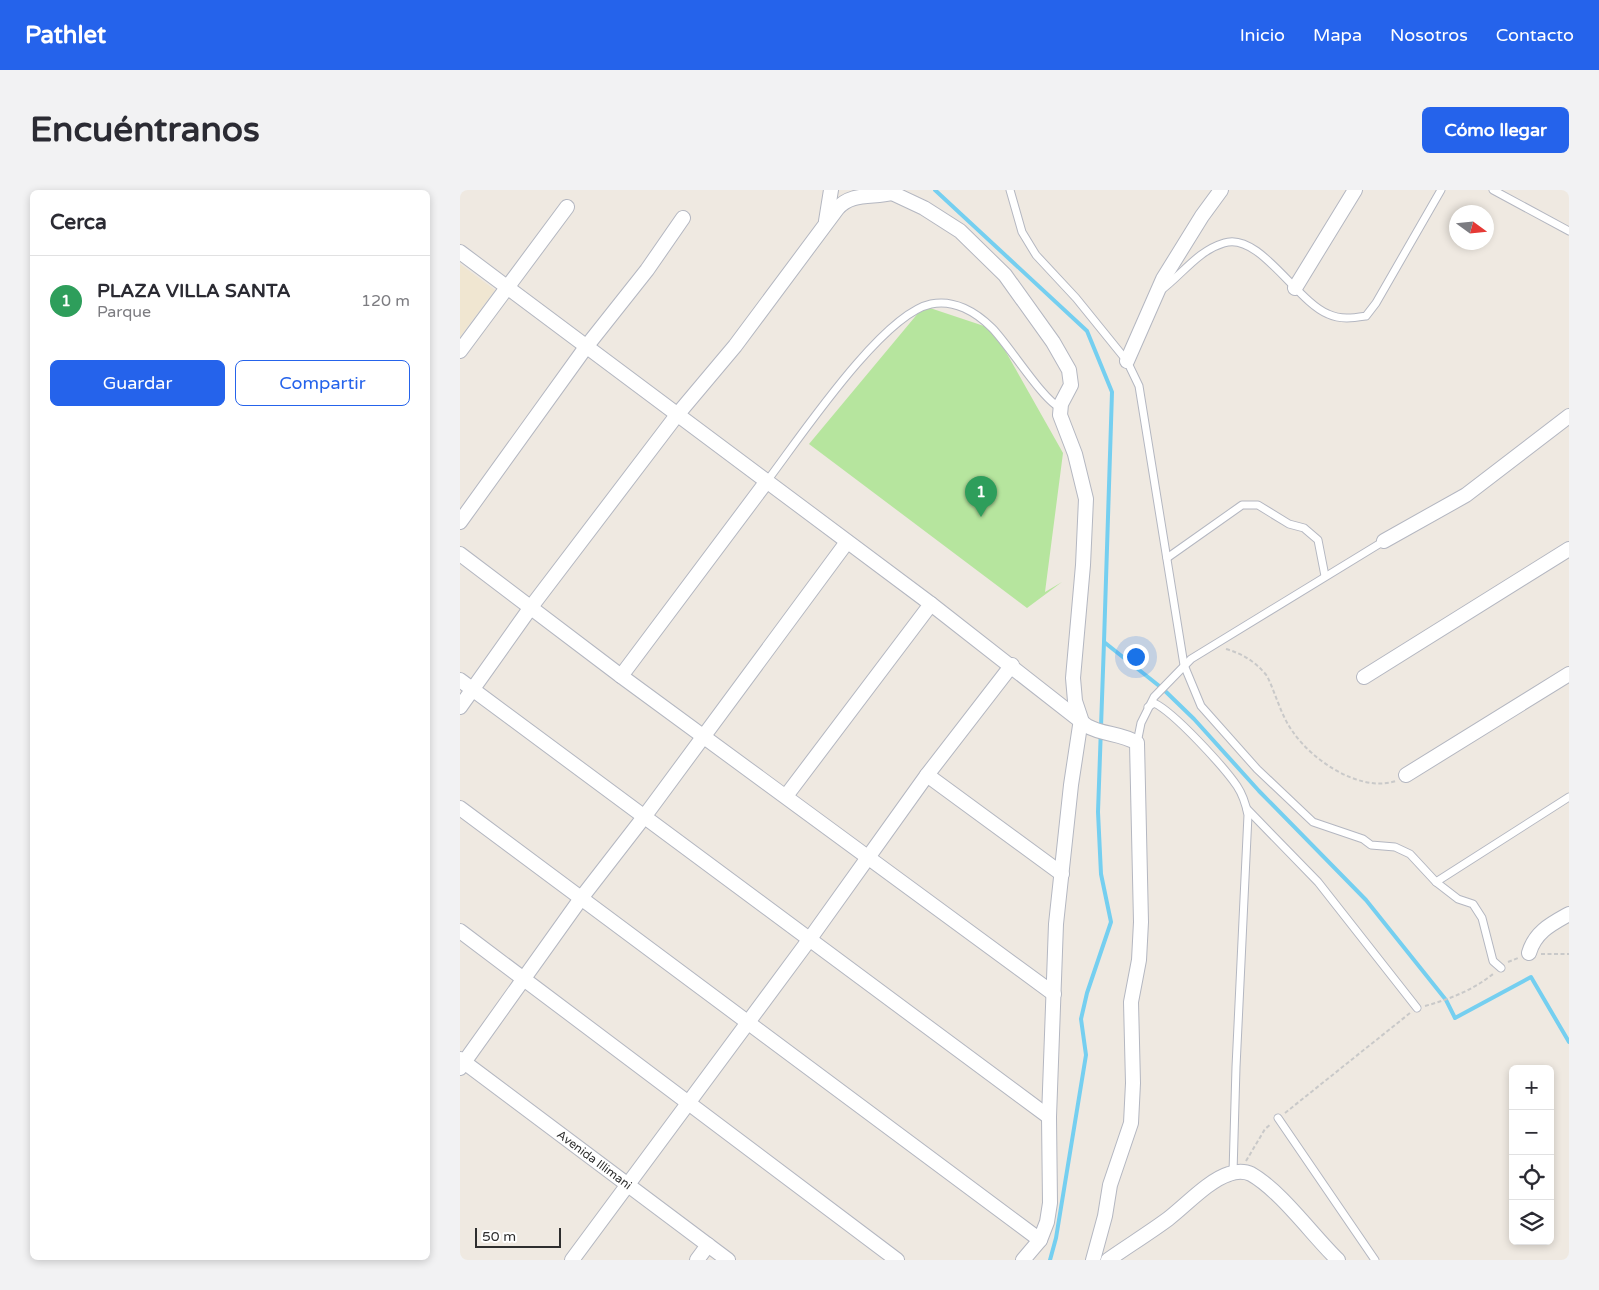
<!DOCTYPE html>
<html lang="es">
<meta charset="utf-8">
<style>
body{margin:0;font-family:"Varela Round",sans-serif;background:#f2f2f3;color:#2b2b33}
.controls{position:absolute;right:15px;bottom:15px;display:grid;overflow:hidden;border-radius:8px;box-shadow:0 2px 8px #0003}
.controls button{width:45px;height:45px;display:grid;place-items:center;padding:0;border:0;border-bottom:1px solid #e1e1e2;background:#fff;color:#2b2b33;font:25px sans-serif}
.compass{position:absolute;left:989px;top:15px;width:45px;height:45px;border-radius:50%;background:#fff;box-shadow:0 2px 8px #0003;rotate:105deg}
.scale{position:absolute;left:15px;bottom:12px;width:86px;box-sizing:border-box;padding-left:5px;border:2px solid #2e2e2e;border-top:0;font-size:14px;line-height:18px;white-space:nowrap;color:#2e2e2e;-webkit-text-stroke:4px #fff;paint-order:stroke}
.you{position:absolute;left:675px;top:466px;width:18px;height:18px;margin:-12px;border:4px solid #fff;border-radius:50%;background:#1a73e8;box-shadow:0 0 0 8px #1a73e833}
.badge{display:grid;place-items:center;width:32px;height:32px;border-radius:50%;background:#2563eb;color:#fff;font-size:16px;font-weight:700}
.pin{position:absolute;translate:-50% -41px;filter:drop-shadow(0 1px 2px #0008)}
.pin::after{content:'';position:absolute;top:26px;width:18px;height:15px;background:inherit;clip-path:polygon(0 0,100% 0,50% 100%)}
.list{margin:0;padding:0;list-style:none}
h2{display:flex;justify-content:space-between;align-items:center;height:65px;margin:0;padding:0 20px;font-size:21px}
h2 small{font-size:16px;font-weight:400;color:#7c7c81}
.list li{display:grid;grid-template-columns:32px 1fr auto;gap:15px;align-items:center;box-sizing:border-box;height:90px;padding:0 20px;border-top:1px solid #e1e1e2}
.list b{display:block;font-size:19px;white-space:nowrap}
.list p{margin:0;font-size:16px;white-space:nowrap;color:#7c7c81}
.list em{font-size:16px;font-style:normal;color:#7c7c81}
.actions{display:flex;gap:10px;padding:15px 20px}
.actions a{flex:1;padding:11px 0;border:1px solid #2563eb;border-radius:8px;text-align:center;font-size:18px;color:#2563eb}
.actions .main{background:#2563eb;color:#fff}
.icon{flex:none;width:28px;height:28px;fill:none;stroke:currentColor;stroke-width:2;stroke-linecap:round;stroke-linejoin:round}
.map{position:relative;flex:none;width:1109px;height:1070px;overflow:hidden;border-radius:8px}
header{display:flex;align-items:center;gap:30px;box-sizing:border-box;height:70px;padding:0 25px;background:#2563eb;color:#fff}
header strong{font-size:24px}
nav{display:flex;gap:28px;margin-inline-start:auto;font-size:18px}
.intro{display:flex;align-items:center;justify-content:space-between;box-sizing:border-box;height:120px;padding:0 30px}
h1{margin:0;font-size:35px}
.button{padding:12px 22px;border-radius:8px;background:#2563eb;color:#fff;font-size:18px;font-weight:700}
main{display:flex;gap:30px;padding:0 30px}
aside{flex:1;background:#fff;border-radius:8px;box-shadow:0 2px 8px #0003}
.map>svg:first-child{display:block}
</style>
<header>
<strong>Pathlet</strong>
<nav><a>Inicio</a><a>Mapa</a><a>Nosotros</a><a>Contacto</a></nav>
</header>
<div class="intro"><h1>Encuéntranos</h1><a class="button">Cómo llegar</a></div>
<main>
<aside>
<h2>Cerca<small></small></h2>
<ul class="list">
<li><span class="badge" style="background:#2e9e5b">1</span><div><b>PLAZA VILLA SANTA</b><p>Parque</p></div><em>120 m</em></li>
</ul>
<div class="actions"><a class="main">Guardar</a><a>Compartir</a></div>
</aside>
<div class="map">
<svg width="1109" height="1070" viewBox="0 0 1109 1070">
<rect width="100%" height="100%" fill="#efe9e1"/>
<polygon fill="#f0e6d1" points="0,74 35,100 0,147"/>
<polygon fill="#b6e59e" points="464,116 533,139 603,263 585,402 602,392 567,418 349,254"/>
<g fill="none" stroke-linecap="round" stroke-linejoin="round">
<g stroke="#75cff0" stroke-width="4">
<polyline points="475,0 627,141 652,202 644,452 703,499 734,529 799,601 906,710 986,810 995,828 1071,787 1109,852"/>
<polyline points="590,1070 596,1048 626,865 621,829 627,803 651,732 641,684 638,622 644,452"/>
</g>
<defs>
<g id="lane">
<polyline points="550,0 562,42 576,65 616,108 667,171 679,196 724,475 741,516 797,579 853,632 903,649 911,655 935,657 950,664 976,692 998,709 1013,714 1022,728 1033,771 1041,778"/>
<polyline points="1033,0 1109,41"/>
<path d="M 700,101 C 722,85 737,61 764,53 C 799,41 837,112 868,124 C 881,130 893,128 906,126 L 916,113 L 981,0"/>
<path d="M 307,291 C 339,249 422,124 471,114 C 494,109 516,122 532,138 C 549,155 584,212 601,218"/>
<polyline points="707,368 782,315 798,315 829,334 844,338 858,350 865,386"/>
<path d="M 688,517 L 694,513 C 714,522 764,577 777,596 C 783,605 786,615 788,625 L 776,877 L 773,983"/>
<polyline points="677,553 681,533 694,507 731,469 924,351"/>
<polyline points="787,619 858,692 957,818"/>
<polyline points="976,692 1109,607"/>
<polyline points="818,928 915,1070"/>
</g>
<g id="street">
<polyline points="431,0 432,3 464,18 500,41 545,85 593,152 609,180 611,195 601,214 600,225 615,264 626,309 623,375 613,488 615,511 621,529 611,595 596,734 589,927 590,1013 587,1032 580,1050 563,1070"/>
<polyline points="366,31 371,0"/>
<path d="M 0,62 L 471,414 L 627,536 C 643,545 661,543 677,553 L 681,732 L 679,770 L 671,812 L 673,893 L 671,933 L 650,995 L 645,1026 L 633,1070"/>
<polyline points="835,98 895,0"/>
<polyline points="0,161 107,17"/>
<polyline points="667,171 703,89 742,26 761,0"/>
<polyline points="0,332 126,157 187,80 223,28"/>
<polyline points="924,351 1006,305 1109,226"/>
<polyline points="0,364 161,486 594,804"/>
<polyline points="161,486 307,291"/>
<polyline points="904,487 1109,359"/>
<polyline points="0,490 589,927"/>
<path d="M 0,517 L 71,417 L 217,225 L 275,156 L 377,19 C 391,2 413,8 432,3"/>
<polyline points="467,585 602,684"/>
<polyline points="946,585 1109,484"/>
<polyline points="326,606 471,414"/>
<polyline points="0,618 580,1050"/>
<polyline points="0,741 437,1070"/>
<path d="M 1069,763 C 1075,742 1091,734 1109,724"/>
<path id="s1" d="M 0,869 L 268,1070"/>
<polyline points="0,878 122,707 184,627 387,352"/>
<polyline points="112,1070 349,750 467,585 552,475"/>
<polyline points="237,1070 248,1055"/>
<path d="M 648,1070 C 668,1056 689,1043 708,1029 C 725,1016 749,990 769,984 C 776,981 785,981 791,984 C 821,1001 853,1046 878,1070"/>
</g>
</defs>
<use href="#lane" stroke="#b4b7c1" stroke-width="9"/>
<use href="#street" stroke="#b4b7c1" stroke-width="16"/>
<g stroke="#c9c9c9" stroke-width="2" stroke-dasharray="4 2.5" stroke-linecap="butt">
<path d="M 766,459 C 783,464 796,472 807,486 C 816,504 821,526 833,542 C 852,570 900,603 936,591"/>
<polyline points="1081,764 1109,764"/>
<polyline points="1048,772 1058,768"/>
<path d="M 965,816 C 990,809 1013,800 1033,784"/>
<polyline points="825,923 950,823"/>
<polyline points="786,971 805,939 811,934"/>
</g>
<use href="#lane" stroke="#fff" stroke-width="7"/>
<use href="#street" stroke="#fff" stroke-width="14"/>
</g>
<g text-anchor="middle" stroke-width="4.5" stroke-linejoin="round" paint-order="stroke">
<g font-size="12" fill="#2e2e2e" stroke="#fff">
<text dy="4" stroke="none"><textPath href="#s1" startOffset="168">Avenida Illimani</textPath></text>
</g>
</g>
</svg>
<div class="controls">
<button>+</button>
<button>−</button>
<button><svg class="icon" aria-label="locate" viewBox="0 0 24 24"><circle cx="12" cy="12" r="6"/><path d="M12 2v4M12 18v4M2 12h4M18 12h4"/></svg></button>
<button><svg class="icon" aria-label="layers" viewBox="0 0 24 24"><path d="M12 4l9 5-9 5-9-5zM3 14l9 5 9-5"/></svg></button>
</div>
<svg class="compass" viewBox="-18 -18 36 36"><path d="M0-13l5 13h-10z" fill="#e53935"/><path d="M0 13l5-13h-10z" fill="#7c7c81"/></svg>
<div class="scale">50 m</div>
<div class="you"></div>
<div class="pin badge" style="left:521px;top:327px;background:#2e9e5b">1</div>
</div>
</main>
